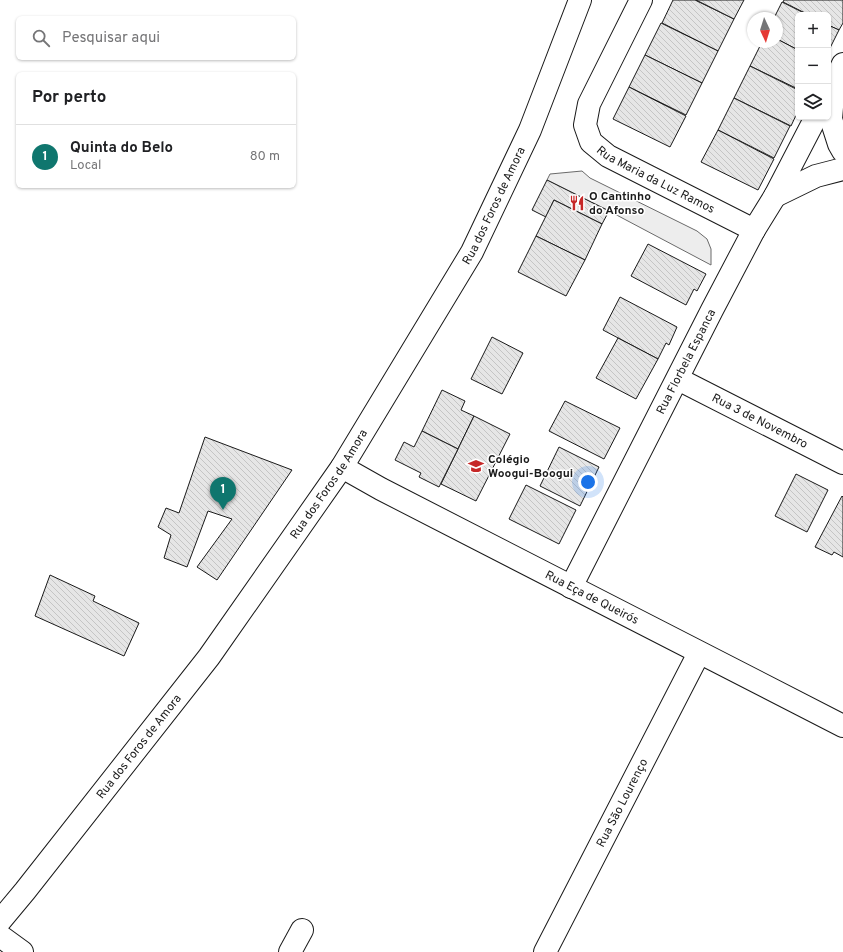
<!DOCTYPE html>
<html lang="pt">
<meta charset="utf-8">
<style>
body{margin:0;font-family:Overpass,sans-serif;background:#f6f6f6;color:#202124}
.controls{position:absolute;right:12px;top:12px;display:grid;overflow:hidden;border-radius:6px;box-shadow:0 1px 3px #0004}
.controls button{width:36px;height:36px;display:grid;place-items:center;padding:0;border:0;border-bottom:1px solid #e0e0e0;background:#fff;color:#202124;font:20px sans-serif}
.compass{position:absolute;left:747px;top:12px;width:36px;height:36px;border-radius:50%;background:#fff;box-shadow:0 1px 3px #0004;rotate:176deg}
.you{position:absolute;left:588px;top:482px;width:14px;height:14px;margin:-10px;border:3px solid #fff;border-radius:50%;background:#1a73e8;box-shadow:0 0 0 6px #1a73e833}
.badge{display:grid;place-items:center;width:26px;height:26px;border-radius:50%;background:#0f766e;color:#fff;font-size:13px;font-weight:700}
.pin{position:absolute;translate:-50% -33px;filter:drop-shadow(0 1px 2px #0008)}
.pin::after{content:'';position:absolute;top:21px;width:14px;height:12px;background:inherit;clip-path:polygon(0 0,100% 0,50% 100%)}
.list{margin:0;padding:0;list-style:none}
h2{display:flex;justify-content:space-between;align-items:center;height:52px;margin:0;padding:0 16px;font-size:17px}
h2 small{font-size:13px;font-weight:400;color:#757577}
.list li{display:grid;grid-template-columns:26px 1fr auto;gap:12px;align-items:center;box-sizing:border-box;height:64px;padding:0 16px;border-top:1px solid #e0e0e0}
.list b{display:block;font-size:15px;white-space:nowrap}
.list p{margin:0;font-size:13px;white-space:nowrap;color:#757577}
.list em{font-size:13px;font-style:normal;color:#757577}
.icon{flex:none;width:22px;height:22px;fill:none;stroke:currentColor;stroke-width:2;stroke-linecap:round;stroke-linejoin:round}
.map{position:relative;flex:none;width:843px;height:952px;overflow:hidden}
.search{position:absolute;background:#fff;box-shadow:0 1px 3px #0004;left:16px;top:16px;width:280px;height:44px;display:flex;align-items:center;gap:10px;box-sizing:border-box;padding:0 14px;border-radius:6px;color:#757577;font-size:15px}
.panel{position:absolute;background:#fff;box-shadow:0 1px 3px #0004;left:16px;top:72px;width:280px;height:116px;border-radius:6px}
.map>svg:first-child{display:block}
</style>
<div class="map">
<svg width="843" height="952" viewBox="0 0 843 952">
<defs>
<pattern id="building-back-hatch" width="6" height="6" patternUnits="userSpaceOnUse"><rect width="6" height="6" fill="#e6e6e6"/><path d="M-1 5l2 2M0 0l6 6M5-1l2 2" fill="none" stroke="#c5c5c5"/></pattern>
</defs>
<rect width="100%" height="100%" fill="#fff"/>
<polygon fill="#ededed" stroke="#6a6a6a" points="582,171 590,178 697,231 707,239 711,249 711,265 609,211 547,180 550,174"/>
<g fill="url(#building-back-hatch)" stroke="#1a1a1a">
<polygon points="673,0 695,0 734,19 718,51 662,23"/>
<polygon points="696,0 744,0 734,19"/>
<polygon points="784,0 843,0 843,23 839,30 828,25 828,15 809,15 783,2"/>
<polygon points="782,2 808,15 798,15 798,50 777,39 777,18 774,18"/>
<polygon points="661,23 718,51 702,83 645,55"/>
<polygon points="828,25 839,30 828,52"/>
<polygon points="777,39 798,50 798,89 750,66 762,42 777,42"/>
<polygon points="645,55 702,83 686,115 629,87"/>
<polygon points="750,66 798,90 798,111 791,126 734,98"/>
<polygon points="629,87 686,116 670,147 613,119"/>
<polygon points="734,98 790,126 774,158 718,130"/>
<polygon points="718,130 774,159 758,190 701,162"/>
<polygon points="547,180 609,211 602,224 554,200 546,217 532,210"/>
<polygon points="554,200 602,224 585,260 536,236"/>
<polygon points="536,236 585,260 566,296 518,272"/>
<polygon points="648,244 706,274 697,291 694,289 686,305 631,276"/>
<polygon points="620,297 677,327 669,345 666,343 658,359 603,330"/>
<polygon points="492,337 523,353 502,394 471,379"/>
<polygon points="618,338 658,359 636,399 596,378"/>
<polygon points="442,390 465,401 461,410 474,416 458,449 422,431"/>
<polygon points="565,401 620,428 604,459 549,431"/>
<polygon points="474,416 510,434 476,501 441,484"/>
<polygon points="422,431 458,449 439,487 419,477 421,473 395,460 404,442 414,447"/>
<polygon points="205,437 292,470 217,580 197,567 232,519 208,511 187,567 164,558 171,535 158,527 166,508 179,513"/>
<polygon points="559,447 599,467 580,506 540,486"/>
<polygon points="796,474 828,490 807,532 775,516"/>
<polygon points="526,485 576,510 559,544 509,519"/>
<polygon points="842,496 843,497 843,557 834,552 832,555 815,547"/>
<polygon points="50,575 95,596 93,601 139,623 124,656 35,616"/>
</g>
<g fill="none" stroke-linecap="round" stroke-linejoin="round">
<defs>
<g id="minor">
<path id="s1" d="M 641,0 L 589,104 L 585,125 L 591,142 L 608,156 L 754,230"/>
<polyline points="843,64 834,83 831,119 839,144 843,151"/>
<polyline points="775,196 816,176 843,169"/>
<path id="s2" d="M 678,379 L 843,463"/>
<path id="s3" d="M 342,467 L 381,489 L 843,726"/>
<path id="s4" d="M 571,587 L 712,310 L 754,230 L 775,196 L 816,117"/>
<polyline points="0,936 22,952"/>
<polyline points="290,952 302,930"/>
<path id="s5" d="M 545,952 L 699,653"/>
</g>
<g id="secondary">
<path id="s6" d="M 0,921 L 25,891 L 209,657 L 342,467 L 472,252 L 530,130 L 580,0"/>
</g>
</defs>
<use href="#minor" stroke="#1a1a1a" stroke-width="24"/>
<use href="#secondary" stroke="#1a1a1a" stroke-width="24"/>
<use href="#minor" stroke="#fff" stroke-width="22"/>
<use href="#secondary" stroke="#fff" stroke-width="22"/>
</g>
<defs>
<symbol id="restaurant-bare" viewBox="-9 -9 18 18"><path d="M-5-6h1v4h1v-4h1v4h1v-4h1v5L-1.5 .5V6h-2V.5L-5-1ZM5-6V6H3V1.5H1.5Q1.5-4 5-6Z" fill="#c62828" stroke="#fff" stroke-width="2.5" paint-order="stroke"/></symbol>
<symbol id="school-bare" viewBox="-9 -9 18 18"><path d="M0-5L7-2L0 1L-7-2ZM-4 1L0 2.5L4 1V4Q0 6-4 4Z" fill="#c62828" stroke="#fff" stroke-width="2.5" paint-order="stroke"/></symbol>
</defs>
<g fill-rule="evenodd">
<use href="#restaurant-bare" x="566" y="192" width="22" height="22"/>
<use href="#school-bare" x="465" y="455" width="22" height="22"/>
</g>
<g text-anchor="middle" stroke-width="3" stroke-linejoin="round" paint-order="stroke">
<g font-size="12" fill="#1a1a1a" stroke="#fff">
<text dy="4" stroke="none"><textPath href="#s1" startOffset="231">Rua Maria da Luz Ramos</textPath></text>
<text dy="4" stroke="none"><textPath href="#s6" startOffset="871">Rua dos Foros de Amora</textPath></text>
<text dy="4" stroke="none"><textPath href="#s4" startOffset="253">Rua Florbela Espanca</textPath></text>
<text dy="4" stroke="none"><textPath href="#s2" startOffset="92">Rua 3 de Novembro</textPath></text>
<text dy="4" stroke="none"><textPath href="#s6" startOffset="547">Rua dos Foros de Amora</textPath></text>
<text dy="4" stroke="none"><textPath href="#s3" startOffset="282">Rua Eça de Queirós</textPath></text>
<text dy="4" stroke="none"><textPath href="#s6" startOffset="223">Rua dos Foros de Amora</textPath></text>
<text dy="4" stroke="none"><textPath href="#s5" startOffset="168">Rua São Lourenço</textPath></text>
</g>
<g font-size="12" font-weight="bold" fill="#1a1a1a" stroke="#fff" text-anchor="start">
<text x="589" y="200">O Cantinho<tspan x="589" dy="14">do Afonso</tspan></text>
<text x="488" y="463">Colégio<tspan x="488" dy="14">Woogui-Boogui</tspan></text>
</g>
</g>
</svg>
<div class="controls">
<button>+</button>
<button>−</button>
<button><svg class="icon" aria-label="layers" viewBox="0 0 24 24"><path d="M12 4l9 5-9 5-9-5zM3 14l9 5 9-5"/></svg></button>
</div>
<svg class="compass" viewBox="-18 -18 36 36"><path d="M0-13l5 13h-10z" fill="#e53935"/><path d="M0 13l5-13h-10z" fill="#757577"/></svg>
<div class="you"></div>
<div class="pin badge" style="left:223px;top:510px">1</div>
<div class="search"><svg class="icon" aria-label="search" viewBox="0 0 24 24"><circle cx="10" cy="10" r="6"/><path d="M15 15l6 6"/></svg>Pesquisar aqui</div>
<section class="panel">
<h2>Por perto<small></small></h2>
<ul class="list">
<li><span class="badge">1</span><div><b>Quinta do Belo</b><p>Local</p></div><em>80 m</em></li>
</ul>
</section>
</div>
